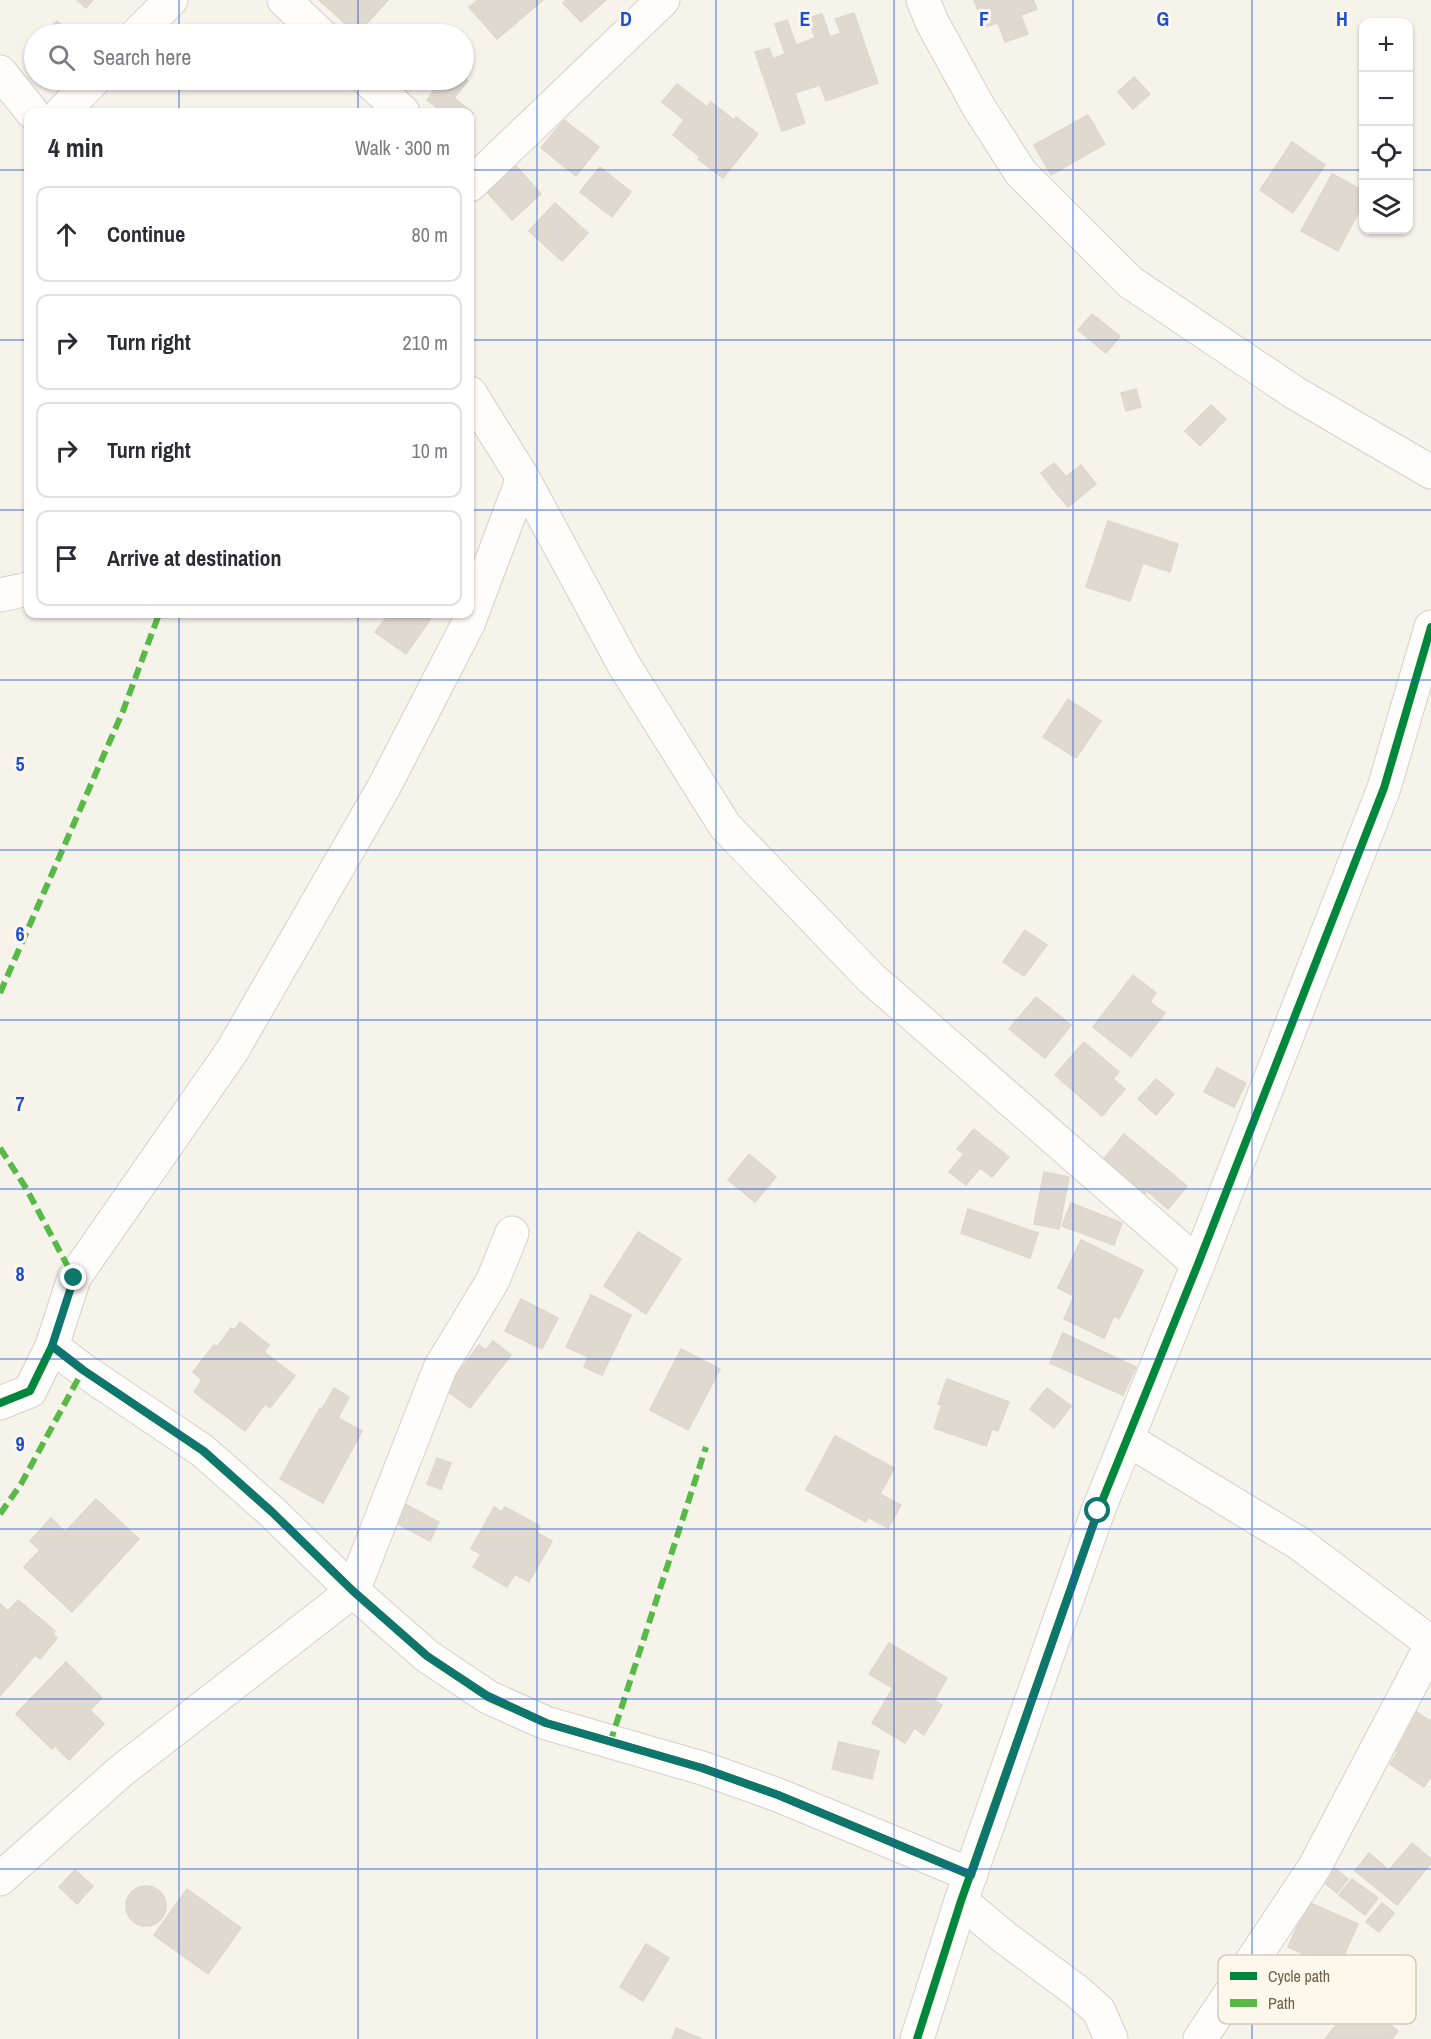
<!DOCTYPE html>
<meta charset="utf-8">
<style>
body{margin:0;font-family:"Archivo Narrow",sans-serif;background:#f7f7f7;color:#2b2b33}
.controls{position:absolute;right:18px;top:18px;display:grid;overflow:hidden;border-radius:12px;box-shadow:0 2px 4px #0004}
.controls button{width:54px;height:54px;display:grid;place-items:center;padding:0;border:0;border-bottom:2px solid #e1e1e2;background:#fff;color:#2b2b33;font:30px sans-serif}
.stop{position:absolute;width:18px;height:18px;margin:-14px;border:4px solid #0f766e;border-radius:50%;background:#fff}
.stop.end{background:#0f766e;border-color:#fff;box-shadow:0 2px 6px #0008}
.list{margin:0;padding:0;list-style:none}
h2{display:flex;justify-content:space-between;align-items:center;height:78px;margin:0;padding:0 24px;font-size:26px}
h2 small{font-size:20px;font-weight:400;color:#7c7c81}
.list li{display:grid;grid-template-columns:39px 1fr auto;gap:18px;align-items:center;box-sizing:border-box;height:96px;margin:0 12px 12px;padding:0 12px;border:2px solid #e1e1e2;border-radius:12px}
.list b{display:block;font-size:22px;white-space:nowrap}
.list em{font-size:20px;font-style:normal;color:#7c7c81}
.icon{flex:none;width:33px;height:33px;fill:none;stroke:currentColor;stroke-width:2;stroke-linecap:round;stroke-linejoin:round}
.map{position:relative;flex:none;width:1431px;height:2039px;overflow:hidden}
.search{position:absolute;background:#fff;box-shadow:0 2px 4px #0004;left:24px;top:24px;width:450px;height:66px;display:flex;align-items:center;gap:15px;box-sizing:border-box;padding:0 21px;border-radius:33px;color:#7c7c81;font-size:22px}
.panel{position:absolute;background:#fff;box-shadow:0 2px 4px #0004;left:24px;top:108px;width:450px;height:510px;border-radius:12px}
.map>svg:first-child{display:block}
</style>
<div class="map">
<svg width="1431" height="2039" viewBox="0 0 1431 2039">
<rect width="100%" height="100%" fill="#f6f3eb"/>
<g fill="#dfd9d0" stroke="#ded7cd" stroke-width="1.5">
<polygon points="77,0 93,0 86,8"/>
<polygon points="319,0 388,0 357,34"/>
<polygon points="478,0 543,0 497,39 469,7"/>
<polygon points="566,0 606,0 581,22 563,3"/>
<polygon points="974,0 1033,0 1037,9 1021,15 1028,34 1005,42 998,23 984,27"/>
<polygon points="854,13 878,83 826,101 820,85 795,93 805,123 782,131 755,52 769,48 773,59 785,54 775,24 787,20 796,45 815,38 808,18 822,14 830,37 841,33 835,19"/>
<polygon points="57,21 72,34 44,34"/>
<polygon points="34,44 34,63 25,54"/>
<polygon points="464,77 468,81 454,98 473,113 470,117 470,112 443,112 427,100 442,80 464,80"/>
<polygon points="1134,77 1150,94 1133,109 1118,92"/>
<polygon points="52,80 69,80 61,88"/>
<polygon points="677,84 707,107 711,102 734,120 736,117 758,134 723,178 698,159 700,157 673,135 684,120 662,102"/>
<polygon points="1088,115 1105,144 1051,175 1034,145"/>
<polygon points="564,120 599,147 576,176 541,148"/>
<polygon points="1292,142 1325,165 1293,213 1260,190"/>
<polygon points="516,166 541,194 512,220 487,192"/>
<polygon points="600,167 631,192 612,217 580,192"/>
<polygon points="1332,174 1364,191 1364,202 1338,251 1301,231"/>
<polygon points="555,203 588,233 562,261 529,231"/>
<polygon points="1092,314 1120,336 1106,353 1078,330"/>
<polygon points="1136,389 1141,407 1126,411 1121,393"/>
<polygon points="1211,405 1226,419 1200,446 1185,431"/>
<polygon points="1054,463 1066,477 1052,488 1041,473"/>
<polygon points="1081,465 1096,484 1068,507 1052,488"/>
<polygon points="1108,521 1178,544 1170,572 1143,563 1130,601 1086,587"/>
<polygon points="389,614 434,614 406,654 375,632"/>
<polygon points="1068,699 1101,721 1076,758 1043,737"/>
<polygon points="1025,930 1047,945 1024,976 1003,962"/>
<polygon points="1133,975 1156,993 1150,1002 1165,1013 1131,1057 1093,1027"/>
<polygon points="1036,997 1071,1025 1045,1058 1009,1029"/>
<polygon points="1084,1042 1119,1072 1113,1079 1125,1089 1102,1116 1055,1075"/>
<polygon points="1217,1068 1246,1083 1234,1107 1204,1092"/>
<polygon points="1156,1079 1174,1094 1156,1115 1138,1099"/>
<polygon points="974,1129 1009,1157 992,1177 980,1168 966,1185 949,1172 964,1154 957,1149"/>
<polygon points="1124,1134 1187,1186 1168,1209 1147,1191 1139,1200 1098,1166"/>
<polygon points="749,1154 776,1177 755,1202 728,1180"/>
<polygon points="1044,1172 1069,1177 1059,1229 1034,1224"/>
<polygon points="1071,1203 1122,1223 1114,1245 1062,1226"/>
<polygon points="968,1209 1038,1233 1030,1258 961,1233"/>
<polygon points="638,1232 681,1259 646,1314 604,1286"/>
<polygon points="1081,1240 1143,1270 1119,1319 1114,1316 1104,1338 1064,1319 1074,1296 1058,1288"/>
<polygon points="591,1295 631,1315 602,1375 584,1367 588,1357 566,1347"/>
<polygon points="521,1299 558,1318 542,1349 505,1331"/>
<polygon points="240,1322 269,1345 264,1352 295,1376 270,1408 265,1404 245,1431 194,1392 202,1380 193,1372 214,1345 217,1347 231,1328 234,1330"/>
<polygon points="1063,1333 1136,1367 1123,1395 1050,1363"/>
<polygon points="493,1341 511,1355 470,1408 445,1389 479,1345 486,1350"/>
<polygon points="681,1349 720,1369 688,1430 650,1410"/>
<polygon points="947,1379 1009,1402 998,1431 992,1429 986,1446 934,1428 942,1405 938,1404"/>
<polygon points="334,1388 349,1397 338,1418 362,1431 323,1503 280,1479 320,1408 322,1409"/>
<polygon points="1047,1388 1071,1406 1054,1428 1030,1409"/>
<polygon points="835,1436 894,1468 880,1494 901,1505 888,1528 868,1517 866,1522 806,1490"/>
<polygon points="437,1458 451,1463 441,1489 427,1484"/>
<polygon points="96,1499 139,1539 72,1612 24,1567 40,1550 30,1541 51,1518 65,1532"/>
<polygon points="399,1501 439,1522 430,1541 390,1520"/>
<polygon points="494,1507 502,1512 505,1507 540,1526 536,1532 552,1541 529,1582 515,1574 507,1587 473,1567 481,1554 471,1549"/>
<polygon points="18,1600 55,1631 53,1634 57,1638 40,1659 35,1655 0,1696 0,1604 8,1611"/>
<polygon points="889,1643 947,1678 934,1700 942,1705 924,1735 914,1728 905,1743 872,1723 893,1688 869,1674"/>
<polygon points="66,1662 102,1698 90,1710 104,1724 69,1760 55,1746 52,1749 16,1714"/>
<polygon points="1414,1710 1430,1721 1431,1719 1431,1777 1424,1787 1390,1764 1398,1752 1389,1746"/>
<polygon points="839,1742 879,1751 872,1779 832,1769"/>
<polygon points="1412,1843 1431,1859 1431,1863 1397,1905 1355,1871 1369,1853 1389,1870"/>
<polygon points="1331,1865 1348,1879 1337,1893 1320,1879"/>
<polygon points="75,1870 93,1886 77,1904 59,1887"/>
<polygon points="1352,1879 1378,1898 1365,1915 1339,1895"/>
<circle cx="146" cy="1906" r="20"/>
<polygon points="187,1889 241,1928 208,1974 154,1935"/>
<polygon points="1308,1902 1358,1924 1338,1969 1288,1947"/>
<polygon points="1382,1903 1394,1913 1379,1932 1366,1922"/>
<polygon points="646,1944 669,1958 643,2001 620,1987"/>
<polygon points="1357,1999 1398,2031 1392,2039 1325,2039"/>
<polygon points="676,2028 702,2039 672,2039"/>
</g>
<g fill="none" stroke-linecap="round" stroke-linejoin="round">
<defs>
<g id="minor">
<polyline points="284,0 320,34"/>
<polyline points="923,0 932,22 978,106 1021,173 1130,282 1295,393 1431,472"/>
<polyline points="137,34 171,0"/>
<polyline points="0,72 32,112"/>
<polyline points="368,80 403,112"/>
<polyline points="62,112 94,80"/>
<polyline points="470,185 663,0"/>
<polyline points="470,393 523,478 624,665 725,826 871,978 1198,1264"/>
<polyline points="0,595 28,589"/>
<polyline points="52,1346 74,1278 232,1051 384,787 468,624 523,478"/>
<polyline points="0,1403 30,1391 52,1346 83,1370 203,1451 272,1512 353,1591 427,1656 488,1697 546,1723 702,1768 778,1795 971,1875"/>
<polyline points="1127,1439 1300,1544 1431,1643"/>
<polyline points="0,1879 121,1771 353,1591 440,1368 493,1280 512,1233"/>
<polyline points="961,1901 1004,1937 1078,1992 1099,2011 1111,2039"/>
<polyline points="917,2039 961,1901 1098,1511 1198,1264 1384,788 1431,627"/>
<polyline points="1200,2039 1314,1868 1431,1646"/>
</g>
</defs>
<use href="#minor" stroke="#d5d0c9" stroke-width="35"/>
<use href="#minor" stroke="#fefdfc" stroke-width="33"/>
<g stroke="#58b947" stroke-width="6" stroke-dasharray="12 6" stroke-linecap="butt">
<polyline points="0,993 123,711 159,614"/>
<polyline points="0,1148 26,1188 74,1278"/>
<polyline points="0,1514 21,1484 83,1370"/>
<polyline points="610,1743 706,1447"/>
</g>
<defs>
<g id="cycleway">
<polyline points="0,1403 30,1391 52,1346 83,1370 203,1451 272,1512 353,1591 427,1656 488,1697 546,1723 702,1768 778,1795 971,1875"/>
<polyline points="917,2039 961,1901 1098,1511 1198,1264 1384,788 1431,627"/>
</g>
</defs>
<use href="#cycleway" stroke="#fef8ec" stroke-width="11"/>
<use href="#cycleway" stroke="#00873e" stroke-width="8"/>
</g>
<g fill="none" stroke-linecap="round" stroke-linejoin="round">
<polyline stroke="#0f766e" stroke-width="8" points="74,1278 52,1346 83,1370 204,1451 272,1512 353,1591 427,1656 488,1696 546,1723 702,1768 778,1795 971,1875 1098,1511"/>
</g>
<path fill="none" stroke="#1d4ed8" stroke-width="1.5" stroke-opacity="0.55" d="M 179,0 L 179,34M 358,0 L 358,34M 537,0 L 537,2039M 716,0 L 716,2039M 894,0 L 894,2039M 1073,0 L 1073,2039M 1252,0 L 1252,2039M 179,80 L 179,112M 358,80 L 358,112M 0,170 L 28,170M 470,170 L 1364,170M 1408,170 L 1431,170M 0,340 L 28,340M 470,340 L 1431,340M 0,510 L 28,510M 470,510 L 1431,510M 179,614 L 179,2039M 358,614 L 358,2039M 0,680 L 1431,680M 0,850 L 1431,850M 0,1020 L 1431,1020M 0,1189 L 1431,1189M 0,1359 L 1431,1359M 0,1529 L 1431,1529M 0,1699 L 1431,1699M 0,1869 L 1431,1869"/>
<rect x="1218" y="1955" width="198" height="69" rx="9" fill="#fef8ec" stroke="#d4cabc" stroke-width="1.5"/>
<rect x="1230" y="1972" width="27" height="8" fill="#00873e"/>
<rect x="1230" y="1999" width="27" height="8" fill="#58b947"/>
<g font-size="16" fill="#725d4c">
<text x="1268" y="1982">Cycle path</text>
<text x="1268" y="2009">Path</text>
</g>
<g font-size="20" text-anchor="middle" font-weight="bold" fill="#1d4ed8" stroke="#fef8ec" stroke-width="6" stroke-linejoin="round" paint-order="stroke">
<text x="626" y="26">D</text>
<text x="805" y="26">E</text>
<text x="984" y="26">F</text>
<text x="1163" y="26">G</text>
<text x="1342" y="26">H</text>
<text x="20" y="771">5</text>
<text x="20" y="941">6</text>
<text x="20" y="1111">7</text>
<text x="20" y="1281">8</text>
<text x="20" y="1451">9</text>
</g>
</svg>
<div class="controls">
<button>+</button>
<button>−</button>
<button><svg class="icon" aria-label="locate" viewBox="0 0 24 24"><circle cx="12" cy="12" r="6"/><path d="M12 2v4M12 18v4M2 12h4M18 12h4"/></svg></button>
<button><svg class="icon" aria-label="layers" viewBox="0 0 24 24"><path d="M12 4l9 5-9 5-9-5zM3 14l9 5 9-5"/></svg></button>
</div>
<div class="stop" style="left:1098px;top:1511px"></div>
<div class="stop end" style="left:74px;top:1278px"></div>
<div class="search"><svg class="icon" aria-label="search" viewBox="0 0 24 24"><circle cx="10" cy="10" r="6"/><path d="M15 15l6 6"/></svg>Search here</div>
<section class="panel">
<h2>4 min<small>Walk · 300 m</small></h2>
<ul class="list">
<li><svg class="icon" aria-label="ahead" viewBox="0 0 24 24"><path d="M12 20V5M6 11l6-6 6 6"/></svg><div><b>Continue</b></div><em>80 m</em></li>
<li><svg class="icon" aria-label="right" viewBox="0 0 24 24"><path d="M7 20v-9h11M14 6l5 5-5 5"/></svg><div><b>Turn right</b></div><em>210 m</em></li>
<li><svg class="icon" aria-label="right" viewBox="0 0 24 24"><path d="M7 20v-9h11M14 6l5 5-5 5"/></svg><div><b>Turn right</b></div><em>10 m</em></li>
<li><svg class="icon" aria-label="arrive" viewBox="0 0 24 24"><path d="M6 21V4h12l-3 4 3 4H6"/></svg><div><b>Arrive at destination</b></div></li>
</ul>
</section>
</div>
